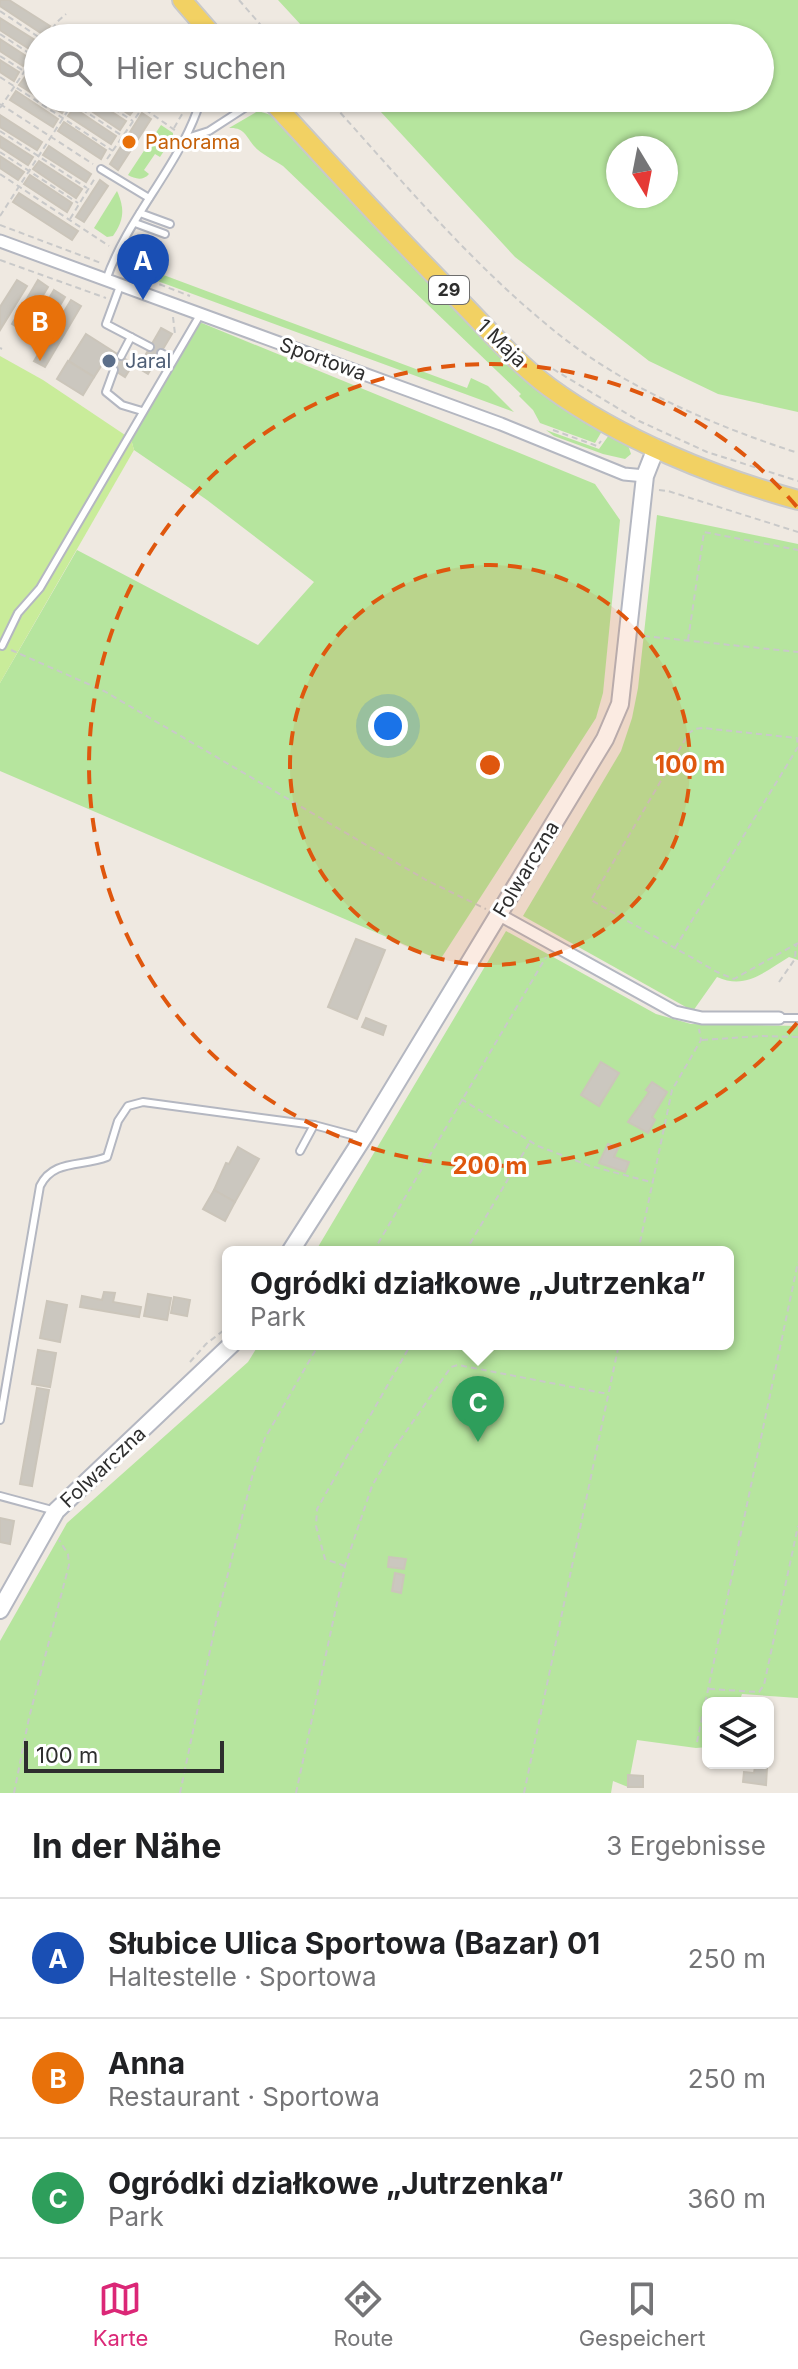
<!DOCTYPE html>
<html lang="de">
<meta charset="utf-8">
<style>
body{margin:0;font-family:Inter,sans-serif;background:#f6f6f6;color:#202124}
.controls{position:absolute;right:24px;bottom:24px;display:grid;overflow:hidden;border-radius:12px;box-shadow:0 2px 6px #0004}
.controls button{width:72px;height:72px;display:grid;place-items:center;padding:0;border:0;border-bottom:2px solid #e0e0e0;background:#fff;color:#202124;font:40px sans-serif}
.compass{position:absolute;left:606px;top:136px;width:72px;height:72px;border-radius:50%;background:#fff;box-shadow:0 2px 6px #0004;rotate:170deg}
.scale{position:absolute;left:24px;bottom:20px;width:200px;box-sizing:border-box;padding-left:8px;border:4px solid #2e2e2e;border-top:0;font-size:22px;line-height:28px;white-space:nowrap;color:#2e2e2e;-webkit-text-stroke:6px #fff;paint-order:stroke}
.you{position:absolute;left:388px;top:726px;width:28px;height:28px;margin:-20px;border:6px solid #fff;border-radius:50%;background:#1a73e8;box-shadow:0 0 0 12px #1a73e833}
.badge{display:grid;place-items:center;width:52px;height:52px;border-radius:50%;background:#db2777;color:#fff;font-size:26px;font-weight:700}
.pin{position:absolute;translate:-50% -66px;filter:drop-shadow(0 2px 4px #0008)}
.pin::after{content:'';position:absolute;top:42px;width:28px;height:24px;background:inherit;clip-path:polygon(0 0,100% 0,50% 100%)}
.popup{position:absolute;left:222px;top:1246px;width:512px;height:104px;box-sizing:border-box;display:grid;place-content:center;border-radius:12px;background:#fff;filter:drop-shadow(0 2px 6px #0005);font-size:26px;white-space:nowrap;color:#757577}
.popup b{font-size:30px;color:#202124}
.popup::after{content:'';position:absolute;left:50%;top:100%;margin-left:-16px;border:16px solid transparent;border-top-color:#fff}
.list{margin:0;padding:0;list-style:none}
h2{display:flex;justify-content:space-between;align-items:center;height:104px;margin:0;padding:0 32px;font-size:34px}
h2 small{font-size:26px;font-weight:400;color:#757577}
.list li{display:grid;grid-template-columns:52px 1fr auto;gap:24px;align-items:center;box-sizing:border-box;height:120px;padding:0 32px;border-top:2px solid #e0e0e0}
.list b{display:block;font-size:30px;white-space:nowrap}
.list p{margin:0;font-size:26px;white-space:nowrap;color:#757577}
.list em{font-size:26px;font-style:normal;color:#757577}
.icon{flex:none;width:44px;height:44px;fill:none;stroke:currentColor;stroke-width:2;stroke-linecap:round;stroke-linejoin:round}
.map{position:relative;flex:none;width:798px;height:1793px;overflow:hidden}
.search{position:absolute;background:#fff;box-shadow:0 2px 6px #0004;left:24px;right:24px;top:24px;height:88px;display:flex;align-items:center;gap:20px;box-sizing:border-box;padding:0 28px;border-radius:44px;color:#757577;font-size:30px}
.sheet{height:464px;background:#fff}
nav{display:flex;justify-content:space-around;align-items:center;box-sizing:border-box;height:112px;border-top:2px solid #e0e0e0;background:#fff;font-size:22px;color:#757577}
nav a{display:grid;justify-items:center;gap:4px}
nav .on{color:#db2777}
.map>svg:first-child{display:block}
</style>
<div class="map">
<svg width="798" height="1793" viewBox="0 0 798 1793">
<rect width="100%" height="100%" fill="#efe9e1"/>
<g fill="#b6e59e" fill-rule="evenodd">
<path d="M 278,0 L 798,0 L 798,412 L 718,394 L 649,361 L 515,257 L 368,98 L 760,98 L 760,38 L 313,38 ZM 618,148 L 666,148 L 666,196 L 618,196 Z"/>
<path d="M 258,111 L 268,114 L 279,121 L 551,399 L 602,431 L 595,443 L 540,423 L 533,410 L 519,396 L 521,394 L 283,166 C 274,160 261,154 254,146 C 246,136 244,127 229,128 Z"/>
<path d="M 161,125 L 173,133 L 173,137 L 160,157 L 155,154 L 144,170 L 149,174 C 143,181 135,179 128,175 Z"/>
<path d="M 117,191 C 125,209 124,220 113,236 L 107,237 L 94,228 Z"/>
<polygon points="134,264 467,388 471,378 488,386 514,412 133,272"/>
<polygon points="197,321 595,484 620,520 603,693 596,718 440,960 0,771 0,683 77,550 258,645 314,582 207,500 134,450 131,439"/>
<polygon points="546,430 599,449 609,435 628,445 631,454 625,459 603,454 554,436"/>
<path d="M 657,515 L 798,544 L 798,960 L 789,957 C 764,972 746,990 717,977 L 693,1011 L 523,916 L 621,751 L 632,718 L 638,688 Z"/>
<polygon points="506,931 656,1014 691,1024 798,1026 798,1698 742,1694 739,1703 708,1703 708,1747 696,1748 637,1740 628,1787 613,1781 611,1793 0,1793 0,1641 67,1523 248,1362 259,1344 728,1344 728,1252 315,1252"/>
</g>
<polygon fill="#c9ec9a" points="0,356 43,380 131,439 134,450 0,683"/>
<g fill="#cbc7bf" stroke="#cbc5ba" stroke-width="2">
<polygon points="0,0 9,0 50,26 44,35 0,6"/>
<polygon points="0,18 38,42 34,52 0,30"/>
<polygon points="0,39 29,58 23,66 0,51"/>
<polygon points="0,60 19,72 14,81 0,72"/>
<polygon points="25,77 38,85 38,97 19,85"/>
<polygon points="16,91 58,119 53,127 10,100"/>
<polygon points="39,98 58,98 68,104 62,113"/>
<polygon points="80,98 90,98 126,121 120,130 78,102"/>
<polygon points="104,98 122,98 136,107 130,115"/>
<polygon points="74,108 116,136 111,144 68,116"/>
<polygon points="142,113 151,119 118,170 110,164"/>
<polygon points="0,115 42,142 37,150 0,127"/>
<polygon points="64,122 106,150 101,159 58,131"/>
<polygon points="0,136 33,157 28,165 0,147"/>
<polygon points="49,146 91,174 86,182 43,155"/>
<polygon points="0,156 24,172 18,180 0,168"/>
<polygon points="39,161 82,189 76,198 33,169"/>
<polygon points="30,175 72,203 67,212 24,184"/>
<polygon points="100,180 108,186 84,222 76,217"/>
<polygon points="19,193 78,231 72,240 13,202"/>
<polygon points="17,280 27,286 0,330 0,307"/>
<polygon points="38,280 48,287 22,330 12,324"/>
<polygon points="54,290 65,297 39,340 28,334"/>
<polygon points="71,300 81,306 45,367 34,361"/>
<polygon points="161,328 172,334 148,374 138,368"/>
<polygon points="86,334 133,364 125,377 103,363 94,377 69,361"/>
<polygon points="68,361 94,377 83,395 57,379"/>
<polygon points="356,939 385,950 357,1019 328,1007"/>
<polygon points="366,1018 386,1026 383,1035 362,1027"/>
<polygon points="601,1062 619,1073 599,1106 581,1095"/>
<polygon points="652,1082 667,1092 652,1117 655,1120 648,1133 628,1122 649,1092 646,1090"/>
<polygon points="608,1144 618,1148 614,1157 629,1162 625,1172 599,1163"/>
<polygon points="238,1147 259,1159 235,1202 214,1190 226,1163 229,1164"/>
<polygon points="214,1190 235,1202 225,1221 203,1209"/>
<polygon points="104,1292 115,1293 113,1302 141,1307 139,1317 80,1307 82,1296 102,1300"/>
<polygon points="148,1294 171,1298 167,1320 144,1316"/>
<polygon points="174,1297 190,1300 187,1316 171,1313"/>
<polygon points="47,1301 67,1305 60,1342 40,1338"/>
<polygon points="38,1350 56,1353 50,1387 32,1384"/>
<polygon points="37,1388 49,1390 32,1486 20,1484"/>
<polygon points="0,1518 14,1521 10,1544 0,1542"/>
<polygon points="389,1557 406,1559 404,1569 388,1567"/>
<polygon points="395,1573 404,1575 401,1593 392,1591"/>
<polygon points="755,1767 767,1768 766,1785 743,1782 744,1772 754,1773"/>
<polygon points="628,1775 643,1776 643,1787 628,1787"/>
</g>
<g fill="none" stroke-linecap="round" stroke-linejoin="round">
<defs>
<g id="lane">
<polyline points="187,138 209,131 260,98"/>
<polyline points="101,169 149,198"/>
<polyline points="140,213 170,224"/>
<polyline points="135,223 165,234"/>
<path d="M 106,280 C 127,219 175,171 197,111"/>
<polyline points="120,286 106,324 150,347"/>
<polyline points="161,353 173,359"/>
<polyline points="121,356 131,337"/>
<polyline points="114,370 106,392 122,405 142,411"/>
<polyline points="2,646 18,613 40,588 200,315"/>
<polyline points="779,1018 798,1018"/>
<polyline points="300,1151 314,1125"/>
<path d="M 0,1420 L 40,1186 C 53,1159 82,1167 107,1157 L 118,1121 L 128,1106 L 143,1102 L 314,1125 L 359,1137"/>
<polyline points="0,1496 52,1510"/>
</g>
<g id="street">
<polyline points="0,241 501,424 624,474 645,476"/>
<polyline points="498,914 675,1012 702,1018 779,1018"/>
</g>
<g id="secondary">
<polyline points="290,1252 363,1138 605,739 620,704 645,476 656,448"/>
<polyline points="0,1610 56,1511 232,1344"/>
</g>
<g id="primary">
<polyline points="182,0 215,38"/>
<path d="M 269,98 C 331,166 393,233 457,298 C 487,328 515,362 549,387 C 620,439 714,477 798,500"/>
</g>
</defs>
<use href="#lane" stroke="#b4b7c1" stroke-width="10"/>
<use href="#street" stroke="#b4b7c1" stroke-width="15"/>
<use href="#secondary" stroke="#b4b7c1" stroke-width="20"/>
<use href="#primary" stroke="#c9c9c9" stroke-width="22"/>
<g stroke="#c9c9c9" stroke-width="2" stroke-dasharray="6 4" stroke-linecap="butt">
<polyline points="239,0 272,38"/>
<polyline points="0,11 40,38"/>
<polyline points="0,34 38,59"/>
<polyline points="47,38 56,23 66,14"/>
<polyline points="0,56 38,80"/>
<polyline points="0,77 113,151"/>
<polyline points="65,98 121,135"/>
<polyline points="97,98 133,121"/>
<polyline points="129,98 176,131"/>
<path d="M 327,98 C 397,175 465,257 546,324 C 618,385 709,424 798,453"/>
<polyline points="0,104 93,164"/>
<polyline points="0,108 38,51"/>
<polyline points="174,128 188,104"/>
<polyline points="0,131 87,188"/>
<polyline points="0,152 78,203"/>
<polyline points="107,159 143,107"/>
<polyline points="0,174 109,246"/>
<polyline points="0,216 76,98"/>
<polyline points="70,219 95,178"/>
<polyline points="0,225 101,263"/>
<polyline points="0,260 106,298"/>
<polyline points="122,270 190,296"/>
<polyline points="173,317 175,334"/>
<polyline points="0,348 2,349"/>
<polyline points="553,369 639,421 707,452 798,481"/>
<polyline points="553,430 597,446 601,441"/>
<polyline points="659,490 668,491 798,532"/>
<polyline points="644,636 798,652"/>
<polyline points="688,640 704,532 798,550"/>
<polyline points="11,650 104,691 426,880 486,909"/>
<polyline points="675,948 798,747 797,738 703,728 695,729 689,733 591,900 717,972 734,979 798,943"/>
<polyline points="779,982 795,959 796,944"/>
<polyline points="702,1040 762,1036 798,1037"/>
<polyline points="461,1099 538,1146 590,1166 651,1182"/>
<polyline points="373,1252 546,957"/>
<polyline points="465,1252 530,1142"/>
<polyline points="638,1252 672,1090 701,1040 699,1029"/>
<polyline points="190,1362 206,1344 228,1327"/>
<polyline points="345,1566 325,1559 316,1526 317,1509 411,1344"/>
<polyline points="709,1689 759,1692 764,1685 798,1526"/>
<polyline points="697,1742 798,1262"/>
<polyline points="14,1793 29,1718 69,1565 68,1554 59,1540"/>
<polyline points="180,1793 216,1622 252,1477 265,1438 319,1344"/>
<polyline points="296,1793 345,1566 372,1486 391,1453 451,1367 458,1365 608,1394"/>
<polyline points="524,1793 619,1344"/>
</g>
<use href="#lane" stroke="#fff" stroke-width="6"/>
<use href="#street" stroke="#fff" stroke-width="11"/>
<use href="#secondary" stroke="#fff" stroke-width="16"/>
<use href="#primary" stroke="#f2d163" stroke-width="18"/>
</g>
<circle cx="490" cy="765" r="200" fill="#df570e" fill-opacity=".12"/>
<g fill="none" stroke="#df570e" stroke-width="4" stroke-dasharray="14 10">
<circle cx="490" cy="765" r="200"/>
<path d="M797 1023A401 401 0 1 1 797 507"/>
</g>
<circle fill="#e8710a" stroke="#fff" stroke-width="3" cx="129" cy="142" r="8"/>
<circle fill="#5c6f8a" stroke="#fff" stroke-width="3" cx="109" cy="361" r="8"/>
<g text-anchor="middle" stroke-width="6" stroke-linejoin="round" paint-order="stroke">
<rect fill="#fff" stroke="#6d6d6d" stroke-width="2" x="429" y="276" width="40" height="28" rx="6"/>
<g font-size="18" font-weight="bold" fill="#2e2e2e">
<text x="449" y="296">29</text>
</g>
<g font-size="20" fill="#c56008" stroke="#fff" text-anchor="start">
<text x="145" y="149">Panorama</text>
</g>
<g font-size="20" fill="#2e2e2e" stroke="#fff">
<text transform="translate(502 343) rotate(44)" y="7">1 Maja</text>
<text transform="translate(323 359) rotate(20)" y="7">Sportowa</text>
<text transform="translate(526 869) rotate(-59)" y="7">Folwarczna</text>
<text transform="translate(103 1467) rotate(-43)" y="7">Folwarczna</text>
</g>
<g font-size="20" fill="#4e5e75" stroke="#fff" text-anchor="start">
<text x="125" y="368">Jaral</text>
</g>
</g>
<circle cx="490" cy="765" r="12" fill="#df570e" stroke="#fff" stroke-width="4"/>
<g font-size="24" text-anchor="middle" font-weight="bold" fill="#df570e" stroke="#fff" stroke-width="6" stroke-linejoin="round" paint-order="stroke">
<text x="690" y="773">100 m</text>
<text x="490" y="1174">200 m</text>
</g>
</svg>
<div class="controls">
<button><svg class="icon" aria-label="layers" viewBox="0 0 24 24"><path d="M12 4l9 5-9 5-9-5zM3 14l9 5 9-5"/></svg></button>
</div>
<svg class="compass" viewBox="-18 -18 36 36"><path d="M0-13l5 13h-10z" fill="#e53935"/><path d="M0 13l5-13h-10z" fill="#757577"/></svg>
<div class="scale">100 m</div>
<div class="you"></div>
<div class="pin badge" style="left:143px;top:300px;background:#1a4fb4">A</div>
<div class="pin badge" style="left:40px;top:361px;background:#e8710a">B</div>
<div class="pin badge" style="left:478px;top:1442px;background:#2e9e5b">C</div>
<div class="popup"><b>Ogródki działkowe „Jutrzenka”</b>Park</div>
<div class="search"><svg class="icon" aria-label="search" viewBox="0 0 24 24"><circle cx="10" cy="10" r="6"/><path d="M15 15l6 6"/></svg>Hier suchen</div>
</div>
<section class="sheet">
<h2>In der Nähe<small>3 Ergebnisse</small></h2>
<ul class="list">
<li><span class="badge" style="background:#1a4fb4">A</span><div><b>Słubice Ulica Sportowa (Bazar) 01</b><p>Haltestelle · Sportowa</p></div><em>250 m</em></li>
<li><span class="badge" style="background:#e8710a">B</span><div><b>Anna</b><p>Restaurant · Sportowa</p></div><em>250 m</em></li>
<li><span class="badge" style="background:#2e9e5b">C</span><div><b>Ogródki działkowe „Jutrzenka”</b><p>Park</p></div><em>360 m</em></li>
</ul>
</section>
<nav>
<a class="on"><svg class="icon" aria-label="map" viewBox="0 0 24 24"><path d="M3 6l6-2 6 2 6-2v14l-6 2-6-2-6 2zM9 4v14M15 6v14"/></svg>Karte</a>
<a><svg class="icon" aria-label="directions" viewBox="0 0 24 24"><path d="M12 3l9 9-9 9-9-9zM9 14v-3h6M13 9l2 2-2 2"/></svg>Route</a>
<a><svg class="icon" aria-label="saved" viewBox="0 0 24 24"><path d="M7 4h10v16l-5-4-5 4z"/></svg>Gespeichert</a>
</nav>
